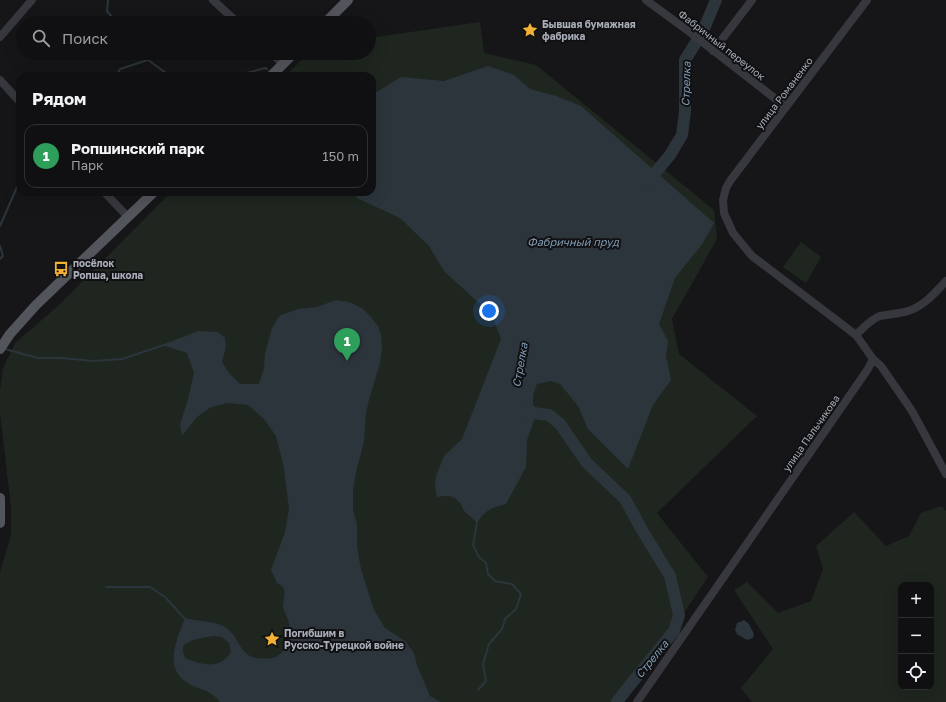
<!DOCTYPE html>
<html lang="ru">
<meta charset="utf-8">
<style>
body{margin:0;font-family:"Golos Text",sans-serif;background:#19191b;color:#f1f3f6}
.controls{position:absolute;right:12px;bottom:12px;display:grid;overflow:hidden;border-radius:8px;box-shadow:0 4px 16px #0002}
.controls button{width:36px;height:36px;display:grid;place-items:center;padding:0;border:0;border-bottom:1px solid #303032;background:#101012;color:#f1f3f6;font:20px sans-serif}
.you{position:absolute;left:489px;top:311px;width:14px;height:14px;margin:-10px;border:3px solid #fff;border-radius:50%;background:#1a73e8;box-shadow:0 0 0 6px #1a73e833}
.badge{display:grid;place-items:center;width:26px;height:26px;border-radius:50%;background:#f2b134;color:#fff;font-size:13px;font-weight:700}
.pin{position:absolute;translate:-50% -33px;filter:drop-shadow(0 1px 2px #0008)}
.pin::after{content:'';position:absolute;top:21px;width:14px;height:12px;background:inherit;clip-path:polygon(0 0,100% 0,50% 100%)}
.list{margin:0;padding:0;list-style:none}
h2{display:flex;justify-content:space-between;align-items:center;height:52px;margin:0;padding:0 16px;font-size:17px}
h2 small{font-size:13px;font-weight:400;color:#9c9d9f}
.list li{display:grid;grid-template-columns:26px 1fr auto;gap:12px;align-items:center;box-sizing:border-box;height:64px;margin:0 8px 8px;padding:0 8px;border:1px solid #303032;border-radius:12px}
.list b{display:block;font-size:15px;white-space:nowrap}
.list p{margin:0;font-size:13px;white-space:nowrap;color:#9c9d9f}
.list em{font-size:13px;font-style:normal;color:#9c9d9f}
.icon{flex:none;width:22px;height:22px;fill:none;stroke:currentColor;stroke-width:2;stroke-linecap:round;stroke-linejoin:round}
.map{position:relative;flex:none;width:946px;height:702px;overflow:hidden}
.search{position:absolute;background:#101012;box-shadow:0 4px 16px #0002;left:16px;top:16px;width:360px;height:44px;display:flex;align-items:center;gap:10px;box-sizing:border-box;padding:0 14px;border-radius:22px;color:#9c9d9f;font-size:15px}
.panel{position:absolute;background:#101012;box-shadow:0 4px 16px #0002;left:16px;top:72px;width:360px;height:124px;border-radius:12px}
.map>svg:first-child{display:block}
</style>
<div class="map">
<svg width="946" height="702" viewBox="0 0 946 702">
<rect width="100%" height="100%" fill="#161618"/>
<g fill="#1e261f" fill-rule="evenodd">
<polygon points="480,22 484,53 536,65 714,210 717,239 672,319 679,354 757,416 657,513 708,577 624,702 0,702 0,572 11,535 11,507 0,413 0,391 3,368 15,343 58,306 171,192 372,192 372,76 286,76 308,53 369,53 369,38"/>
<polygon points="801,242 821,257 806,283 783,267"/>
<path d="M 942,506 L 946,511 L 946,702 L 752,702 L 741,688 L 773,649 L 734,590 L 747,582 L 778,613 L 811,601 L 823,569 L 816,546 L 854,512 L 886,546 L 909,536 L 921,513 ZM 901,585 L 931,585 L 931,687 L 901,687 Z"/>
</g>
<g fill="#2c353c" fill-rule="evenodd">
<path d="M 488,66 L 514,75 L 530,89 L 556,96 L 581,106 L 714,223 L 703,243 L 675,278 L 659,324 L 668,341 L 666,356 L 671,380 L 653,405 L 628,469 L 588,429 L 578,406 L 560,384 L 551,381 L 537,384 L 533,395 L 533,405 L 542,413 L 534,420 L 527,440 L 526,467 L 506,504 C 491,508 485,510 477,523 C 474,519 469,516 465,512 C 463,509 462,506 460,503 C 454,495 446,495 437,497 L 435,487 L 436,476 L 444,456 L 462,439 L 501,339 L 492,315 L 444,271 L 429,246 L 400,218 L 357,198 L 352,192 L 372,192 L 372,95 L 401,77 L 444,81 Z"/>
<path d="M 336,300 L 349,302 L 362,308 L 371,317 L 378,326 L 381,335 L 382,349 L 380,363 L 369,400 L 366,413 L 364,442 L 356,472 L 353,490 L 353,510 L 357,525 L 357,547 L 361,569 L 374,610 L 385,628 L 405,641 L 414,653 L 417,665 L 430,696 L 441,702 L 220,702 C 210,690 204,691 191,685 C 162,670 176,642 185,618 C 199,622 218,620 229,630 C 238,638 240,651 250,656 C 256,659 265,659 272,658 C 287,656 291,634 289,623 C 288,617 283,611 283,605 C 284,598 286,593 283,587 L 277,583 L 271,570 L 285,532 L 289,509 L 284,468 L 276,436 L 264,419 L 248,405 L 228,403 L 211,407 L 197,417 L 182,436 L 180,425 L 188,399 L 194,373 L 187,353 L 162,345 L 198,331 L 218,332 L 225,338 L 226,347 L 222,362 L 229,373 L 240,384 L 259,384 L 264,368 L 265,353 L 272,328 L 279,316 L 298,309 L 317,307 ZM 213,636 L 222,637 L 229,643 L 231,652 C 220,670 202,665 185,658 L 183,652 L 183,646 C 191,639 202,638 213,636 Z"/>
<polygon points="744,620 749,624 754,634 753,638 747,640 737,634 735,630 737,623"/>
</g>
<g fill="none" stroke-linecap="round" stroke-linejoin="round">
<g stroke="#2c353c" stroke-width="2">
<polyline points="108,0 107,11 117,23"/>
<polyline points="148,60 170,76"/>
<polyline points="117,76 120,69 148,60 142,53"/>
<polyline points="244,76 247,73 265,68 267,69"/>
<polyline points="0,226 20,180"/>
<polyline points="0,246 3,256 0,259"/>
<polyline points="5,349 38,358 62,358 93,361 122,359 164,345"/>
<polyline points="477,523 473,545 479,557 486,563 488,574 495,581 512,584 521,594 516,609 505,619 502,629 489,644 483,664 486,681 478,690"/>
<polyline points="106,587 150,587 165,597 185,619"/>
</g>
<g stroke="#2c353c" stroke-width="12">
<polyline points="646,184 670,155 682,135 685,111 685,60 703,31 716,0"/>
<polyline points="525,412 549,415 560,424 587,463 625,499 642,530 670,576 679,615 674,631 626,690 617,702"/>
</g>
<g stroke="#37383d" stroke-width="8">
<polyline points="213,0 238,23"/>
<polyline points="646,0 691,33 786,107"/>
<polyline points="0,37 32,0"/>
<polyline points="713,51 752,0"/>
<polyline points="271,53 283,64"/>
<polyline points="0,80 20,102"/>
<polyline points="104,192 128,217"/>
<path d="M 856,335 C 863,328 871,319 880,316 C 889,314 899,314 908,311 C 924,306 935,293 946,281"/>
<polyline points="873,359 881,366 912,411 946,474"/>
<polyline points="637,702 868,369 873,359 856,335 752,256 733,233 724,213 723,200 726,188 730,181 867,0"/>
</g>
<g stroke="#53555c" stroke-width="10">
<polyline points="325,23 348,0"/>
<polyline points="271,76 294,53"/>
<polyline points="0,349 10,334 36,305 154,192"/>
<polyline points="0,498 0,523"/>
</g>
</g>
<defs>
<symbol id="sight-bare" viewBox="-9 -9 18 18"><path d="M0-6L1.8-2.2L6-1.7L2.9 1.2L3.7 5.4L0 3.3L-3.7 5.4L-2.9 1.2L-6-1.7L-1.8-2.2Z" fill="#f2b134" stroke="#111113" stroke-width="2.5" paint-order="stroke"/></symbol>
<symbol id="bus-bare" viewBox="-9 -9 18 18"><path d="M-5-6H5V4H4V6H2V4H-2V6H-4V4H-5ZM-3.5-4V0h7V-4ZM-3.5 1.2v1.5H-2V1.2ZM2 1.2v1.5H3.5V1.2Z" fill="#f2b134" stroke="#111113" stroke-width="2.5" paint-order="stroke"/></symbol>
</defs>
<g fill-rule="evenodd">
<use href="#sight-bare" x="519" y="19" width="22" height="22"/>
<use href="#bus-bare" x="50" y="258" width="22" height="22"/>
<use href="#sight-bare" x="261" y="628" width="22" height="22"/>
</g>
<g text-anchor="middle" stroke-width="4" stroke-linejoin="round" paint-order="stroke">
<g font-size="10" font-weight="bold" fill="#a8adb8" stroke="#111113" text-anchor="start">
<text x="542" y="28">Бывшая бумажная<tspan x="542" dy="12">фабрика</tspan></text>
<text x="73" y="267">посёлок<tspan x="73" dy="12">Ропша, школа</tspan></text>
<text x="284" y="637">Погибшим в<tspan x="284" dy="12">Русско-Турецкой войне</tspan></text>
</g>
<g font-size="10" fill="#a8adb8" stroke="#111113">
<text transform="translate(722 45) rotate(38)" y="4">Фабричный переулок</text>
<text transform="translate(784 93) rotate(-53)" y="4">улица Романенко</text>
<text transform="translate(811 433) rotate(-55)" y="4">улица Пальчикова</text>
</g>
<g font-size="11" font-style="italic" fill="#7f9bb3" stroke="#111113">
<text transform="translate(686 84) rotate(-88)" y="4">Стрелка</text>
<text x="573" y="246">Фабричный пруд</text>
<text transform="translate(520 365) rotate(-80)" y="4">Стрелка</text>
<text transform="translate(652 659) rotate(-51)" y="4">Стрелка</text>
</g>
</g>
</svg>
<div class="controls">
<button>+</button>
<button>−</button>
<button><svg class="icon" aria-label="locate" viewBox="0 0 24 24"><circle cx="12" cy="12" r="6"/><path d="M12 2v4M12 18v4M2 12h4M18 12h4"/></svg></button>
</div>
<div class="you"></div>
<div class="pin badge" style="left:347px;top:361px;background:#2e9e5b">1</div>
<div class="search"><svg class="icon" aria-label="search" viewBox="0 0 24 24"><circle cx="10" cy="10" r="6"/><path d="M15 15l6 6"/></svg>Поиск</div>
<section class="panel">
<h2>Рядом<small></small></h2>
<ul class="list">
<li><span class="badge" style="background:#2e9e5b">1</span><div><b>Ропшинский парк</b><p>Парк</p></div><em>150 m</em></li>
</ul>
</section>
</div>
